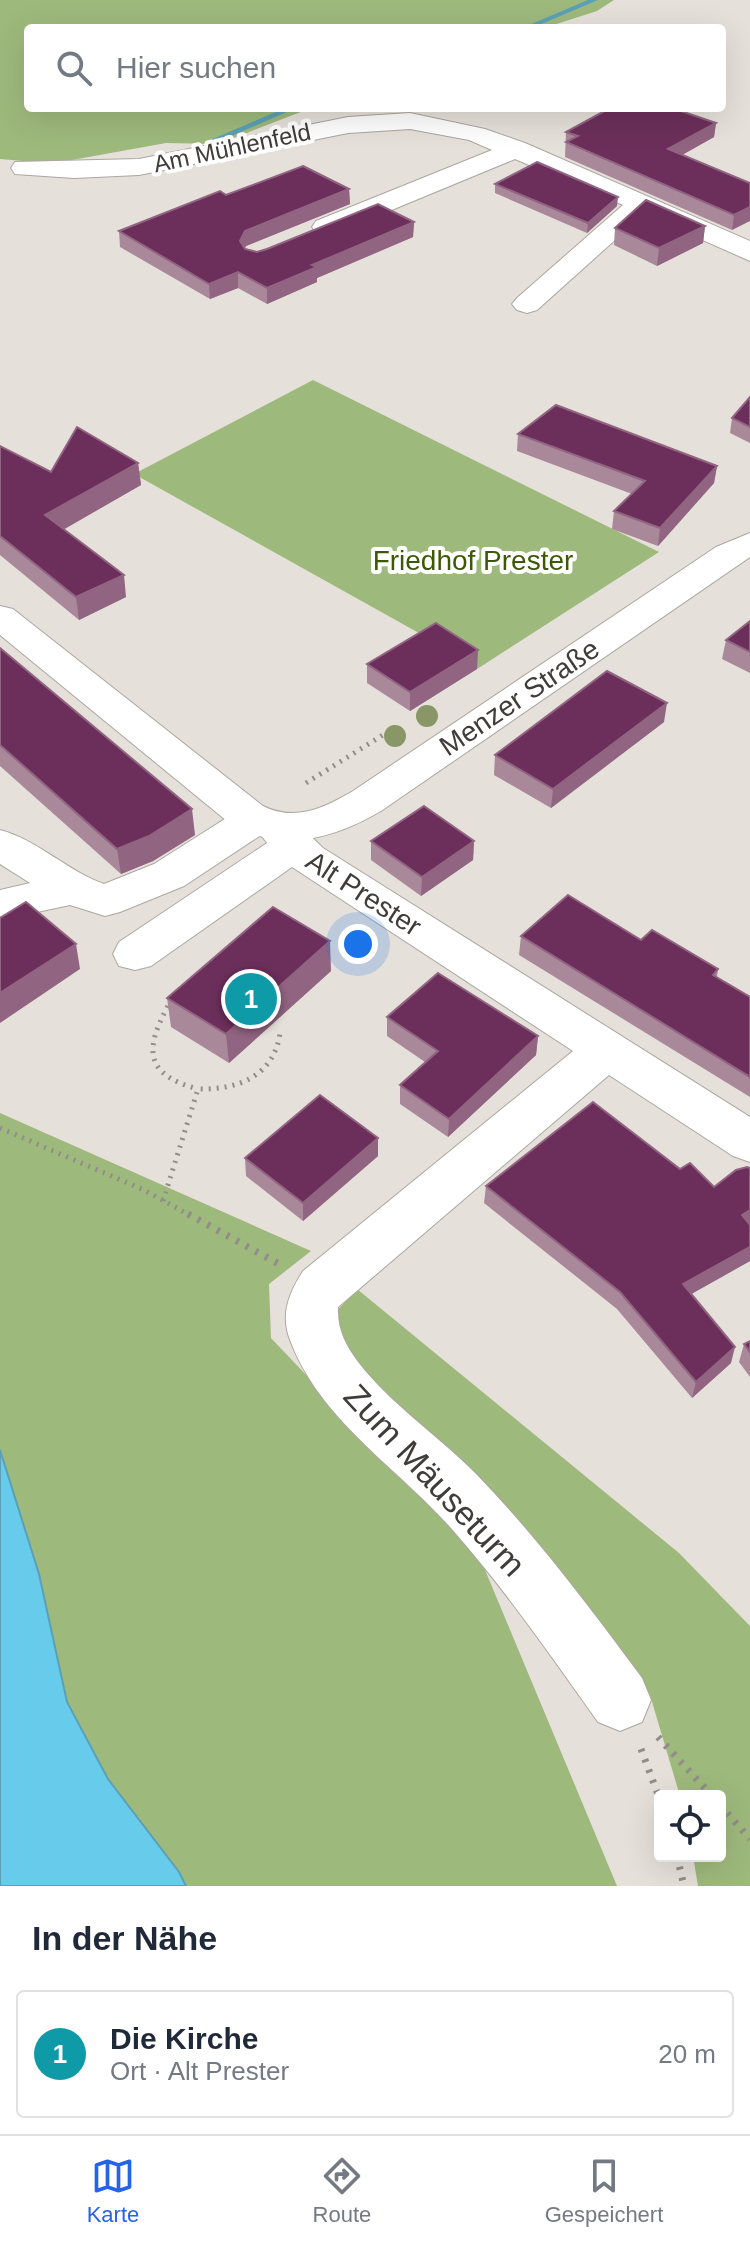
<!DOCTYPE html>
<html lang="de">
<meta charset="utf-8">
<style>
body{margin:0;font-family:Helvetica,sans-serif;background:#f2f2f3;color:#1f2937}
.controls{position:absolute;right:24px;bottom:24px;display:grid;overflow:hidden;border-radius:8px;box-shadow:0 8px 32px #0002}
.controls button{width:72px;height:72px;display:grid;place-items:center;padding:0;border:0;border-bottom:2px solid #e0e1e3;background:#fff;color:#1f2937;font:40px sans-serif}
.you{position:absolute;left:358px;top:944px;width:28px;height:28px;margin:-20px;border:6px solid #fff;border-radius:50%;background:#1a73e8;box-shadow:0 0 0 12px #1a73e833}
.badge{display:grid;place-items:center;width:52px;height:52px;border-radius:50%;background:#2563eb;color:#fff;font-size:26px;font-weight:700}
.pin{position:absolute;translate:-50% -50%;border:4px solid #fff;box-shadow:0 2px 8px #0006}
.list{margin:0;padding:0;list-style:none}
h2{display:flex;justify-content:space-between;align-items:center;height:104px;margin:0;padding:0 32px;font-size:34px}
h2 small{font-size:26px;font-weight:400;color:#747a83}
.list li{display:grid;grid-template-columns:52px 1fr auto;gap:24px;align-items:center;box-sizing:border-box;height:128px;margin:0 16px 16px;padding:0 16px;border:2px solid #e0e1e3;border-radius:8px}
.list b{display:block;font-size:30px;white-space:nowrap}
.list p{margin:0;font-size:26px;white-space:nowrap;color:#747a83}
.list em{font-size:26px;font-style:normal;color:#747a83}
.icon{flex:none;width:44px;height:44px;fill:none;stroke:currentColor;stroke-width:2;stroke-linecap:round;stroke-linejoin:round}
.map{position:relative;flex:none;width:750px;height:1886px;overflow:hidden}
.search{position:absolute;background:#fff;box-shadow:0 8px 32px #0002;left:24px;right:24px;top:24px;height:88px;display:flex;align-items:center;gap:20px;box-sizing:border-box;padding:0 28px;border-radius:8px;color:#747a83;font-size:30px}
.sheet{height:248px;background:#fff}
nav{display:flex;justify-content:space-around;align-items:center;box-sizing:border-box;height:112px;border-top:2px solid #e0e1e3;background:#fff;font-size:22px;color:#747a83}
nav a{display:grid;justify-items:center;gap:4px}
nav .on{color:#2563eb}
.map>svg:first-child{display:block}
</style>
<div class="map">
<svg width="750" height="1886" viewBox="0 0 750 1886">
<rect width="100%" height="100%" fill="#e6e0da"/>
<g fill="#9eb97c">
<polygon points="0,0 614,0 597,11 544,28 28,28 28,108 311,108 218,144 166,143 72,160 35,162 0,159"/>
<polygon points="313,380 659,552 477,669 435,642 134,474"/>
<polygon points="0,1113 311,1251 269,1284 271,1338 480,1558 617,1886 186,1886 179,1872 108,1779 67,1702 39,1574 0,1450"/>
<polygon points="357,1289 679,1553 750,1626 750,1886 698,1886 693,1856 720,1856 720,1796 680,1796 650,1695 599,1632 365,1382 332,1323 334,1314"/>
</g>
<polygon fill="#67cbec" stroke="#5ba0b7" stroke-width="2" points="0,1450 39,1574 67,1702 108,1779 179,1872 186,1886 0,1886"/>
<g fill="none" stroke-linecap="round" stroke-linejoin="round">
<g fill="#5ba0b7" fill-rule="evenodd">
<polygon points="588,0 598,0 532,28 522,28"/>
<polygon points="285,108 296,108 215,143 208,141"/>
</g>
<defs>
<g id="minor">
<polygon points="410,113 485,129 525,143 750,241 750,261 644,214 537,310 527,313 517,310 512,304 517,298 623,205 515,159 336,233 326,235 316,233 312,227 316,221 492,150 469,140 410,129 348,133 139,175 74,178 15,174 11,168 15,162 139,159 348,117"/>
<path d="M 254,806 L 269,810 L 272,816 L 293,819 L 323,848 L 750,1117 L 750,1162 L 733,1156 L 609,1075 L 338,1307 C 337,1329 345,1344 358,1362 C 391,1405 439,1436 477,1475 C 538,1538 590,1608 642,1678 L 651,1700 L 642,1722 L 620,1731 L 598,1722 C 551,1656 505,1589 451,1528 C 396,1466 320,1420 290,1340 C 280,1314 289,1293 303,1271 L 573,1051 L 292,867 L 151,966 L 135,970 L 119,966 L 113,954 L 119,942 L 267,843 L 261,835 L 184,886 L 120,912 L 105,916 L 70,905 L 0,920 L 0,890 L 30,883 L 0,864 L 0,830 C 38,840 67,871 104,884 L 154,864 L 239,810 Z"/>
</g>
<path id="major" d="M 750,533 L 750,557 L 381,811 C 333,839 285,852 233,826 L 0,635 L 0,606 L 13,609 L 263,806 C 295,822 324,808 353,791 L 716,547 Z"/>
</defs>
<use href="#minor" stroke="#aca6a1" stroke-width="2"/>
<use href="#major" stroke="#aca6a1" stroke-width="2"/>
<g stroke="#928d89" stroke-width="5" stroke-dasharray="2 6" stroke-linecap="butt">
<polyline points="306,783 399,725"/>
<path d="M 168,1006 C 144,1050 145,1075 198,1089"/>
<polyline points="0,1128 144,1190 191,1216"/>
<path d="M 163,1201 L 198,1089 C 238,1090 274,1076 280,1033"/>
</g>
<g stroke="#928d89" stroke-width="7" stroke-dasharray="3 8" stroke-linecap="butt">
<polyline points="188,1214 279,1264"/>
<polyline points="658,1737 712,1796"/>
<polyline points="641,1749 660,1800"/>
<polyline points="720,1805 750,1839"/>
<polyline points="677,1856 684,1886"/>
</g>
<use href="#minor" fill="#fff" fill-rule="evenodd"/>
<use href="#major" fill="#fff" fill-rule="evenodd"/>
</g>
<g fill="#899665">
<circle cx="427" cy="716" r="11"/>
<circle cx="395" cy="736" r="11"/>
</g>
<g fill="#a9889a">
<polygon points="716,123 714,137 682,155 750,183 732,230 565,157 566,132"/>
<polygon points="495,184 617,206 587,233 495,193"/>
<polygon points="349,189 350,204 246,246 245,248 257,252 414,222 413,237 317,278 317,282 267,304 238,288 210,299 120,247 119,231 226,195"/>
<polygon points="705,226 703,243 657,266 614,245 615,228"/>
<polygon points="750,397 750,443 730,433 732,418"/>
<polygon points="518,434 717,466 714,483 658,546 612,529 614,511 632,494 517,451"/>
<polygon points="0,446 51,472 138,463 141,485 63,529 126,597 79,620 0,555"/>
<polygon points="750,621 750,673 722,659 726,640"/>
<polygon points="0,648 195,835 153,861 121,874 0,766"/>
<polygon points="478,650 477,669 410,711 367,683 367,664"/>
<polygon points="664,722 551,808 494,775 495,755"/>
<polygon points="371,841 474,841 473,860 421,896 371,860"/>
<polygon points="521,936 641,940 718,969 717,977 750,997 750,1097 519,955"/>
<polygon points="331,971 229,1063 171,1027 167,998"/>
<polygon points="387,1017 538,1036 536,1055 448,1137 400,1104 400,1085 425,1062 387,1036"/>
<polygon points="378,1156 303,1221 246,1176 245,1158"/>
<polygon points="750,1168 750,1261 691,1294 731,1363 692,1398 617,1309 484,1203 486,1186 680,1169 714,1187"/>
<polygon points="750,1341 750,1377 739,1362 744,1344"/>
</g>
<g fill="#916481">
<polygon points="716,123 714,137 666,164 668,149"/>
<polygon points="349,189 350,204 246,246 240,257 240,241 245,231"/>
<polygon points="618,197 617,206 587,233 588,223"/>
<polygon points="750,207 750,221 732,230 734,215"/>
<polygon points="414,222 413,237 317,278 317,282 267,304 267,288 312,265"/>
<polygon points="705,226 703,243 657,266 659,248"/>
<polygon points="238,272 238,288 210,299 209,284"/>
<polygon points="138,463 141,485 49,538 45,515"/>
<polygon points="717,466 714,483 658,546 660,528"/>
<polygon points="124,575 126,597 79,620 76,597"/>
<polygon points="478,650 477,669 410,711 410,692"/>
<polygon points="667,703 664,722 551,808 553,789"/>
<polygon points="192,809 195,835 153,861 121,874 117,849"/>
<polygon points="474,841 473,860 421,896 422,877"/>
<polygon points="330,941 331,971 229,1063 226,1034"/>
<polygon points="76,944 80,969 0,1023 0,993"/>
<polygon points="538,1036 536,1055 448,1137 449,1119"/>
<polygon points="378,1138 378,1156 303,1221 303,1203"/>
<polygon points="750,1210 750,1224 742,1215"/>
<polygon points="750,1247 750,1261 679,1301 683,1284"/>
<polygon points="735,1347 731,1363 692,1398 696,1382"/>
</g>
<g fill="#6c2f5b" stroke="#916481" stroke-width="2">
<polygon points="610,108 672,108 716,123 668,149 750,183 750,207 734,215 566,142 578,136 566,132"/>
<polygon points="537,162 618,197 588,223 495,184"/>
<polygon points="303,166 349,189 245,231 240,241 245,249 257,252 267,249 378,204 414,222 312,265 317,267 267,288 238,272 209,284 119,231 220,191 226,195"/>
<polygon points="646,200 705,226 659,248 615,228"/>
<polygon points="750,397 750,427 732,418"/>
<polygon points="556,405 717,466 660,528 614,511 645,481 518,434"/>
<polygon points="77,427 138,463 45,515 124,575 76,597 0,536 0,446 51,472"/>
<polygon points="750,621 750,652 726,640"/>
<polygon points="436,623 478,650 410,692 367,664"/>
<polygon points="0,648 192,809 149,836 117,849 0,745"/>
<polygon points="607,671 667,703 553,789 495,755"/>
<polygon points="424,806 474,841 422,877 371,841"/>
<polygon points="568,895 641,940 652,930 718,969 713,975 750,997 750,1077 521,936"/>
<polygon points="26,902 76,944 0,993 0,918"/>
<polygon points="273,907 330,941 226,1034 167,998"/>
<polygon points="438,973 538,1036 449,1119 400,1085 438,1051 387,1017"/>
<polygon points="320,1095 378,1138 303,1203 245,1158"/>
<polygon points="593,1102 680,1169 690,1163 714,1187 736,1170 747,1167 750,1168 750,1210 742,1215 750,1225 750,1247 683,1284 735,1347 696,1382 620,1292 486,1186"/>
<polygon points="750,1341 750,1352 744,1344"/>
</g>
<g text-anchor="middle" stroke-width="8" stroke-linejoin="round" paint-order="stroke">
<g font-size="24" fill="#3f3c3a" stroke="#fff">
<text transform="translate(232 148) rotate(-12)" y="8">Am Mühlenfeld</text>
</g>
<g font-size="28" fill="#3d5905" stroke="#fff">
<text x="473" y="570">Friedhof Prester</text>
</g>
<g font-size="28" fill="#3f3c3a" stroke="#fff">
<text transform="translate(519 697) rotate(-34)" y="10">Menzer Straße</text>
<text transform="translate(364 893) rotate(33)" y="10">Alt Prester</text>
</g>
<g font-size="34" fill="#3f3c3a" stroke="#fff">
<text transform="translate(435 1480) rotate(47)" y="12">Zum Mäuseturm</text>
</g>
</g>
</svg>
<div class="controls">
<button><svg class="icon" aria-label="locate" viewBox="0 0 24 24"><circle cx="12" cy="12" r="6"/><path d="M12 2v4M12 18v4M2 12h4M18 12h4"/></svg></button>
</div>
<div class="you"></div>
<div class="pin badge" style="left:251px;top:999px;background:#0f9aa8">1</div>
<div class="search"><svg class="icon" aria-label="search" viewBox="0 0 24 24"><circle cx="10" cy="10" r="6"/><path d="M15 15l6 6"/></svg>Hier suchen</div>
</div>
<section class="sheet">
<h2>In der Nähe<small></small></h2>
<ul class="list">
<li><span class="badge" style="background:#0f9aa8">1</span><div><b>Die Kirche</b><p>Ort · Alt Prester</p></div><em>20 m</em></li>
</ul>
</section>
<nav>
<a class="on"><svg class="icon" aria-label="map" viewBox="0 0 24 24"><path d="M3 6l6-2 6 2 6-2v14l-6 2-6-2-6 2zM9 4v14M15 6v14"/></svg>Karte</a>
<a><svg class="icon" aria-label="directions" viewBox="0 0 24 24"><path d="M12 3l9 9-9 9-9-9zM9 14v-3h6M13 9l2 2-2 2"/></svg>Route</a>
<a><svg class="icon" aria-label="saved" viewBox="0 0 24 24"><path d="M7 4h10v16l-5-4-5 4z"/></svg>Gespeichert</a>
</nav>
